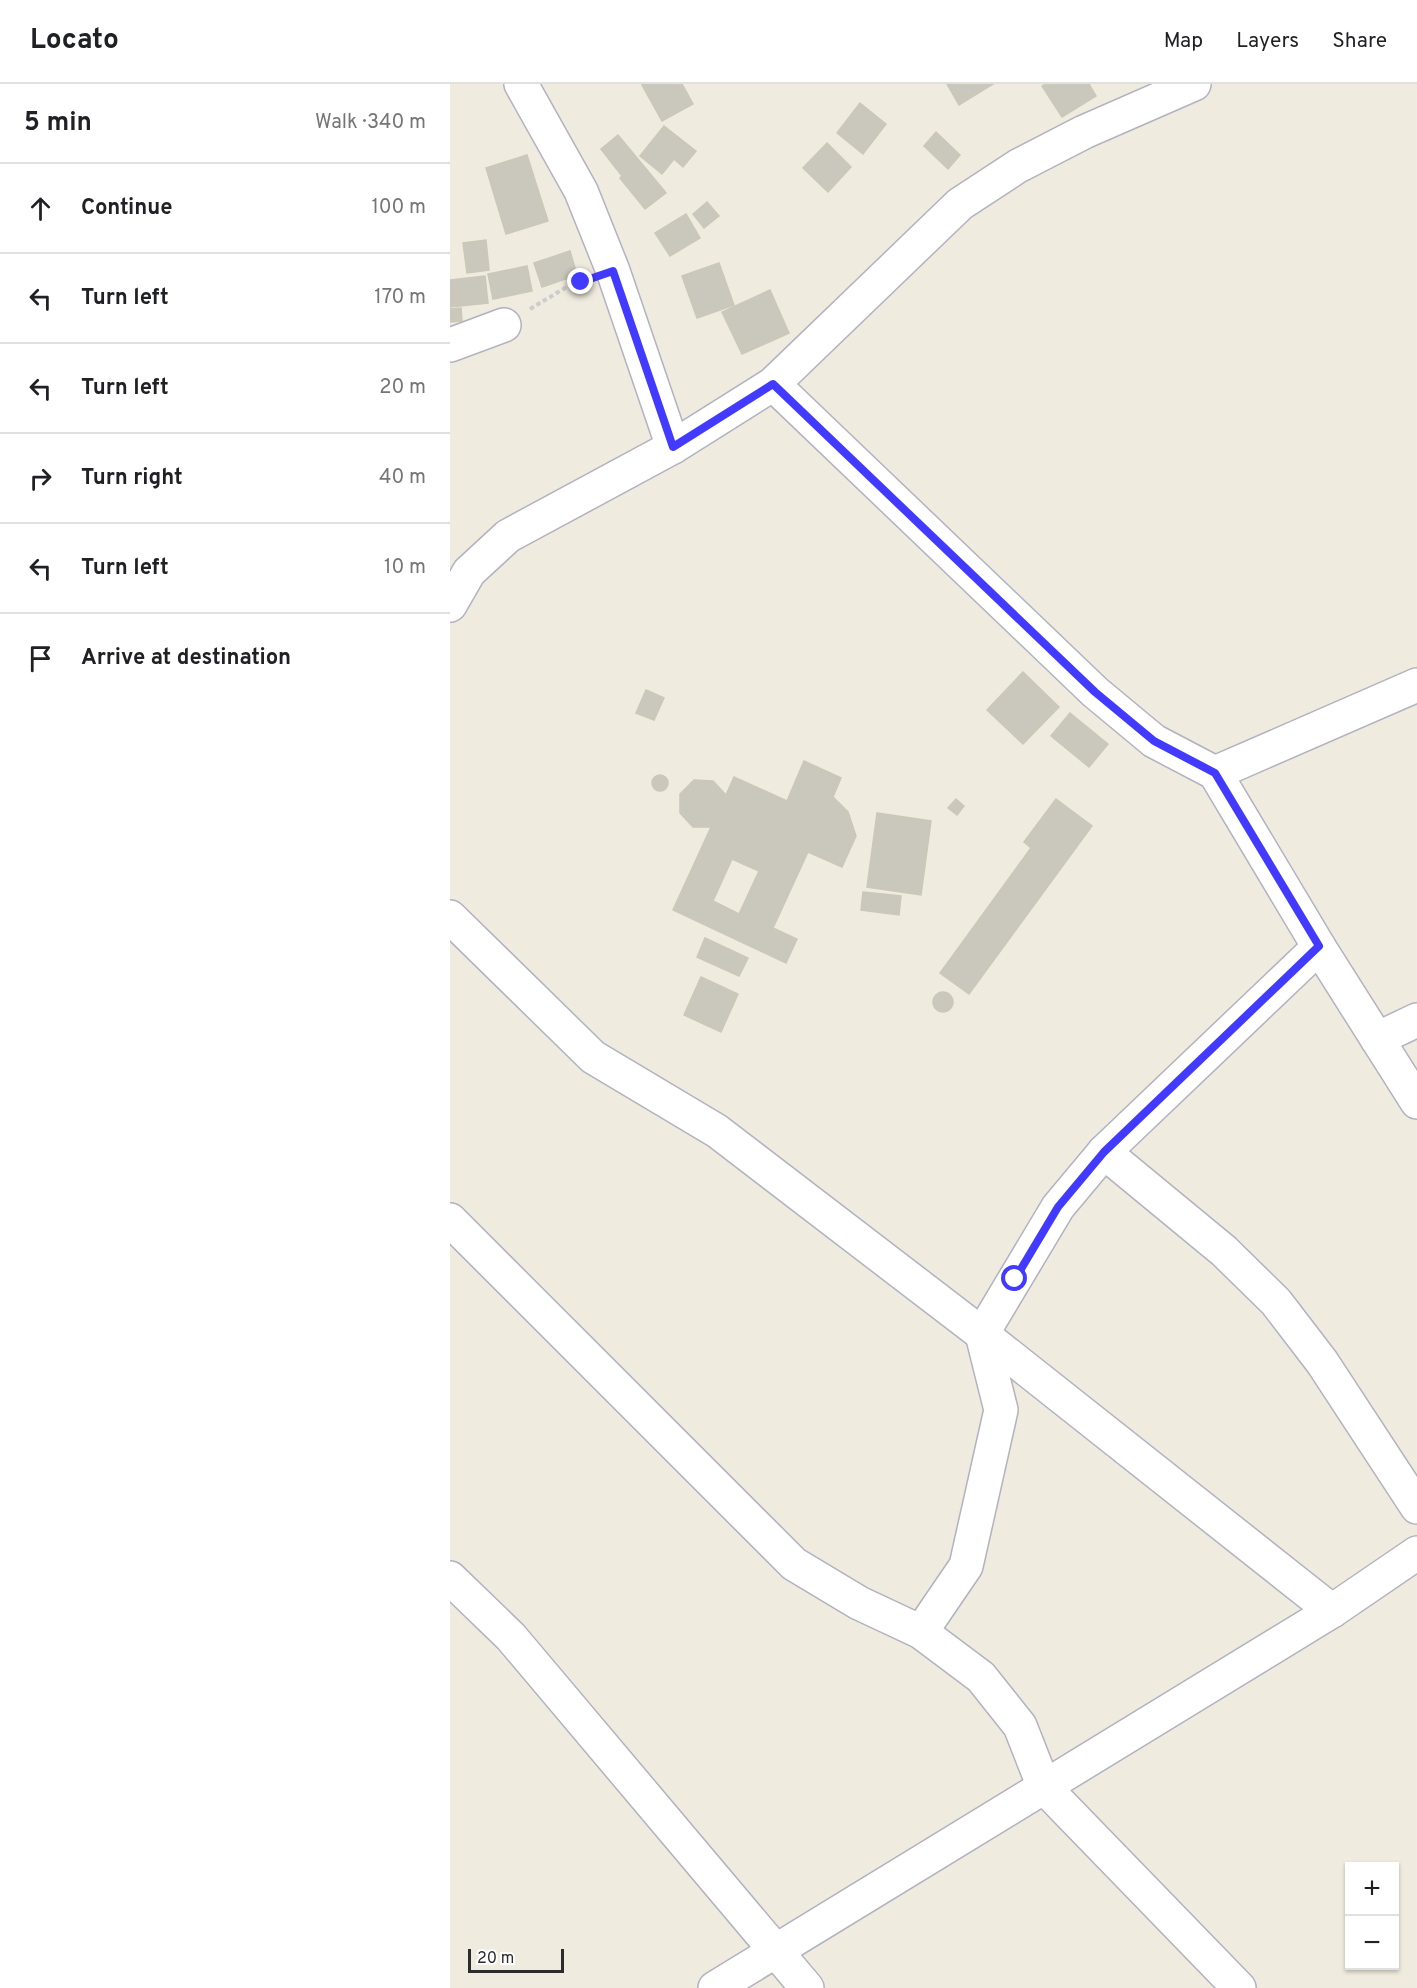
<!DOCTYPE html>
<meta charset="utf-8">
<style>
body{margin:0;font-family:Overpass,sans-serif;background:#f2f2f2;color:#202124}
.controls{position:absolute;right:18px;bottom:18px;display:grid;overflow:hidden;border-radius:0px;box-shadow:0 2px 4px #0004}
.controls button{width:54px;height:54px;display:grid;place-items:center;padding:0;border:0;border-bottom:2px solid #e0e0e0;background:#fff;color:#202124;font:30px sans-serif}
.scale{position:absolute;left:18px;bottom:15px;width:96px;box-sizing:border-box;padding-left:6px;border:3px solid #2c2c2c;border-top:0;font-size:16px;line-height:21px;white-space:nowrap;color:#2c2c2c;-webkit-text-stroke:4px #fff;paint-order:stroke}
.stop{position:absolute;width:18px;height:18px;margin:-14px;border:4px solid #423bff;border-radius:50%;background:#fff}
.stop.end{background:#423bff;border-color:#fff;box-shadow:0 2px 6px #0008}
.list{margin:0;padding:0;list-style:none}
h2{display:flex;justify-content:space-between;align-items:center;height:78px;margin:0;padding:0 24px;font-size:26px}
h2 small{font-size:20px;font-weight:400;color:#757577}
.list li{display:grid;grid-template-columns:39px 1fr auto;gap:18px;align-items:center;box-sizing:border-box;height:90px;padding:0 24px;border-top:2px solid #e0e0e0}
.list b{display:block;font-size:22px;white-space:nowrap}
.list em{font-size:20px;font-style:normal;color:#757577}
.icon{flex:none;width:33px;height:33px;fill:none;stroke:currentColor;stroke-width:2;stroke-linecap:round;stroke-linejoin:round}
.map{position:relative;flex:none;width:967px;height:1904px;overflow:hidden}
header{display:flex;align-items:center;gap:36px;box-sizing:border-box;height:84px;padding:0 30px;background:#fff;border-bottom:2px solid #e0e0e0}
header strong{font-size:28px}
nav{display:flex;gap:33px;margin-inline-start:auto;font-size:21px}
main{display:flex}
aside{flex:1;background:#fff}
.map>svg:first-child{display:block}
</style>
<header>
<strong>Locato</strong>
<nav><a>Map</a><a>Layers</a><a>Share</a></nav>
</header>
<main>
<aside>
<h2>5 min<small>Walk · 340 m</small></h2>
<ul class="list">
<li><svg class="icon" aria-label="ahead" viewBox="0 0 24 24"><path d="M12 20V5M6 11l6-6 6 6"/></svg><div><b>Continue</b></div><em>100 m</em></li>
<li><svg class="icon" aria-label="left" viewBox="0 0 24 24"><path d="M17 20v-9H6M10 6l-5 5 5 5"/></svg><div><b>Turn left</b></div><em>170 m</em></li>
<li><svg class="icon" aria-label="left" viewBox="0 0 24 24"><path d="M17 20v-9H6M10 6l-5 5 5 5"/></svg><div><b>Turn left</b></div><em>20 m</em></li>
<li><svg class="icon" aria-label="right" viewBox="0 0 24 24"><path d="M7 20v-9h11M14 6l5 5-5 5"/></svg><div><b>Turn right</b></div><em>40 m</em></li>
<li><svg class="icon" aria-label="left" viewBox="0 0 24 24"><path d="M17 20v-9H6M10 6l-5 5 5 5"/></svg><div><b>Turn left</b></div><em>10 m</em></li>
<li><svg class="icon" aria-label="arrive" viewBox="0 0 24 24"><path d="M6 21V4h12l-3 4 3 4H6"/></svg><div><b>Arrive at destination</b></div></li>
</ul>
</aside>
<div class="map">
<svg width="967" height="1904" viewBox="0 0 967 1904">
<rect width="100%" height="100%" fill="#efebde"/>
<g fill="#cac8bc" stroke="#cbc8b7" stroke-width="1.5" fill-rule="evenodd">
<polygon points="194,0 232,0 243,20 212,37 192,1"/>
<polygon points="497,0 543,0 509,21"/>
<polygon points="596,0 639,0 646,12 612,33 592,2"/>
<polygon points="410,19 436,40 413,70 387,49"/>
<polygon points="214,42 246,67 233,83 224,75 212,90 190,72"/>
<polygon points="486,48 510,71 498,85 474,62"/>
<polygon points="168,51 216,109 195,125 170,94 172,92 151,65"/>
<polygon points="377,59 401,83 378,108 353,84"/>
<polygon points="77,71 98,137 56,150 36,84"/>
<polygon points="257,118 269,132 254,144 243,130"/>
<polygon points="236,130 250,154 220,172 205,149"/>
<polygon points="36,156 39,186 17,189 13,159"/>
<polygon points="120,167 127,191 92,203 84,179"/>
<polygon points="269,179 284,221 247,234 232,192"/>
<polygon points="77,182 82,207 43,215 38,190"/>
<polygon points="35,192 38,219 0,223 0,196"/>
<polygon points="320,206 339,249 292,270 272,228"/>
<polygon points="11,224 12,237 0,238 0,225"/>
<polygon points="573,588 609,623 573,660 537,626"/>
<polygon points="196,606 214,614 204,636 186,629"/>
<polygon points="620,629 658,660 639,683 601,652"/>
<path d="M 354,677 L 391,694 L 383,713 L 398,728 L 406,752 L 392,783 L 358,768 L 323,844 L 347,855 L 336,879 L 223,826 L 261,743 L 243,743 L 230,729 L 230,710 L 244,696 L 263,697 L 276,711 L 284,693 L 337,717 ZM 282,775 L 309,787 L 289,830 L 263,817 Z"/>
<circle cx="210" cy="699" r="8"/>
<polygon points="506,715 514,722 507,731 498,724"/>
<polygon points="606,715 642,742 519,910 490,889 581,764 574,758"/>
<polygon points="427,729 481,737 471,811 417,803"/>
<polygon points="413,808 451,812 449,831 411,826"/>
<polygon points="255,854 298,874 289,892 247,873"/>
<polygon points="251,893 288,910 271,948 234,931"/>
<circle cx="493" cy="918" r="10"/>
</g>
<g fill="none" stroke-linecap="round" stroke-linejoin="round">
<defs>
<g id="minor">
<polyline points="71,0 131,107 163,187 223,363"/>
<polyline points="0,261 54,241"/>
<polyline points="323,300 645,608 704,657 765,689 869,863 967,1018"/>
<polyline points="0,521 19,488 58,452 223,363 323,300 510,120 568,82 634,48 744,0"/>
<polyline points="765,689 967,601"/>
<polyline points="0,833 143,973 267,1047 532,1250 882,1527"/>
<polyline points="927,955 967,936"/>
<polyline points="654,1068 774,1167 826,1218 872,1278 967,1423"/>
<polyline points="0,1136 344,1480 409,1519 471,1548 531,1593 570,1642 594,1703 789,1904"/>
<polyline points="0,1494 61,1553 357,1904"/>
<polyline points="471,1548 516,1482 551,1326 532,1250 608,1123 654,1068 869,863"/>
<polyline points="265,1904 882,1527 967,1469"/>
</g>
</defs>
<use href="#minor" stroke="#b2b2c1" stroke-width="36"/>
<polyline stroke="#ccc" stroke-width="4" stroke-dasharray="4.5 3" stroke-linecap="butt" points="80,225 115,204 132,198"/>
<use href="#minor" stroke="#fff" stroke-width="33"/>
</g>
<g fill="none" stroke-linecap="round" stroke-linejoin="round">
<polyline stroke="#423bff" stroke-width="8" points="131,198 163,187 223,363 323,300 645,608 704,657 765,689 869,862 654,1068 608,1123 565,1195"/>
</g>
</svg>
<div class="controls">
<button>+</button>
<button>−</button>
</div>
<div class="scale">20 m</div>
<div class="stop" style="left:565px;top:1195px"></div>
<div class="stop end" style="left:131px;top:198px"></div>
</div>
</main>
